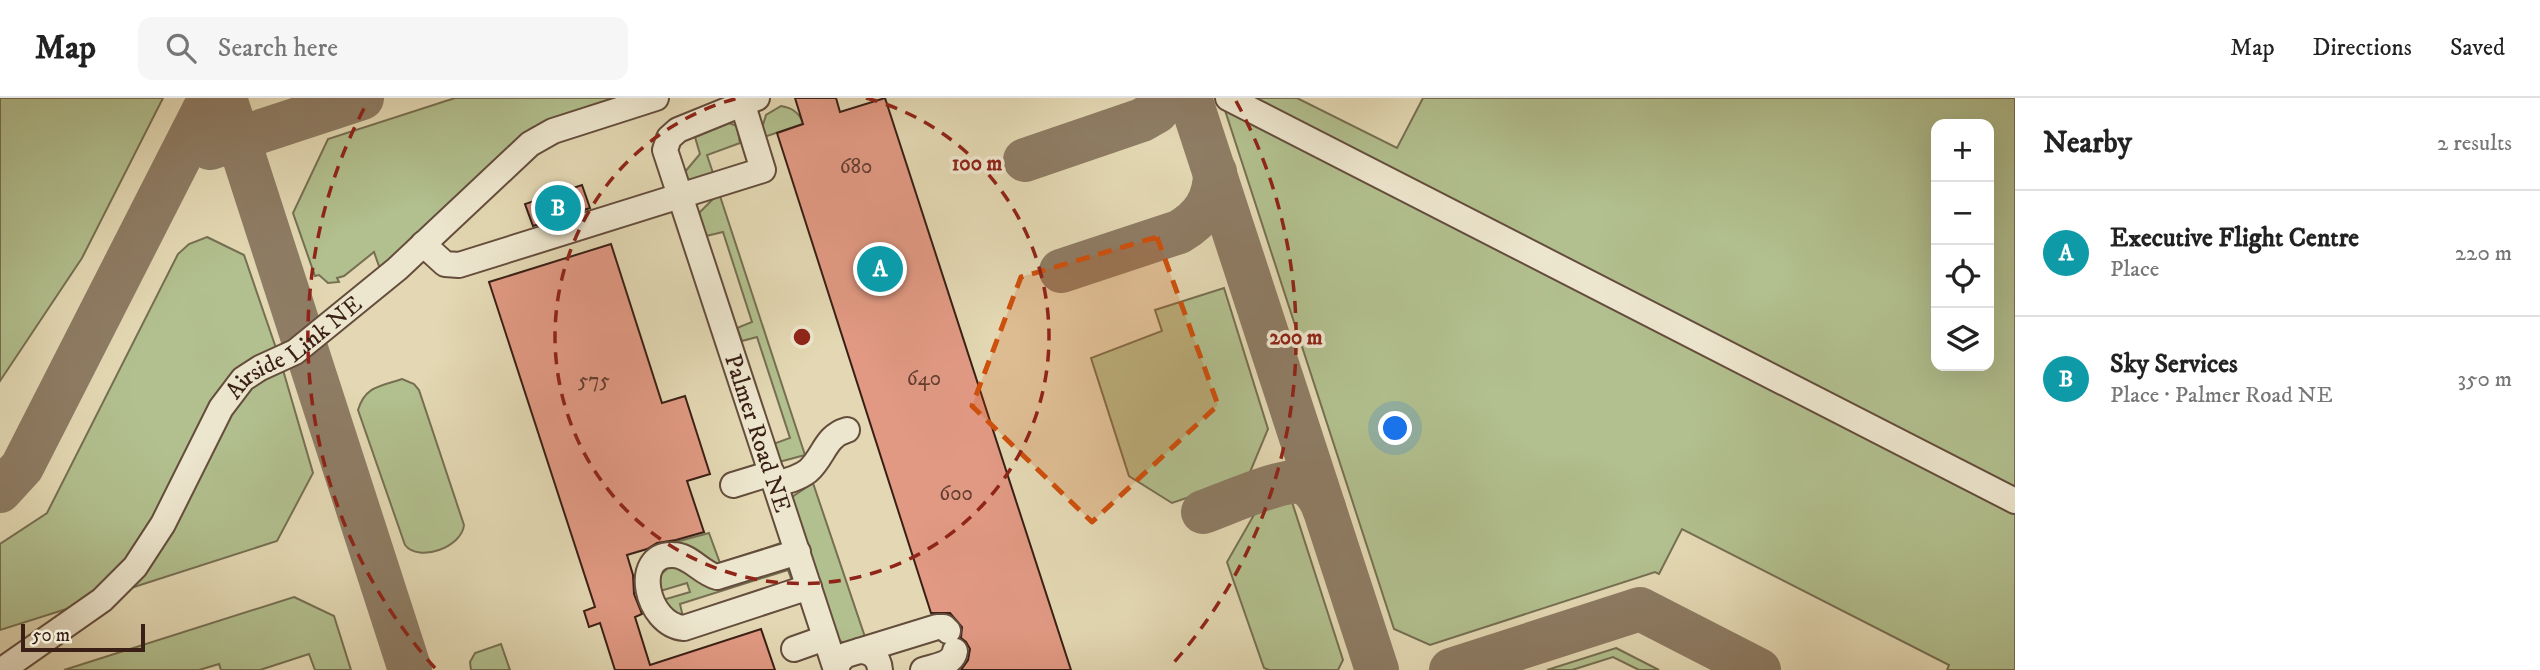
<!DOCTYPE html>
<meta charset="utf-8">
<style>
body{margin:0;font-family:"IM FELL DW Pica",serif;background:#f6f6f6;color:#222}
.controls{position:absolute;right:21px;top:21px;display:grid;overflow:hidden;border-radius:14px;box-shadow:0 7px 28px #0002}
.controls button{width:63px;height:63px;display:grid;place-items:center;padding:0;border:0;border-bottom:2px solid #e0e0e0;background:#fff;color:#222;font:35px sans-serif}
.scale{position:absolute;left:21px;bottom:18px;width:124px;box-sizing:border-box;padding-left:7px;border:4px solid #391f15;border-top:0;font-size:19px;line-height:24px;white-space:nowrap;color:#391f15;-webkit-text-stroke:5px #ede6ce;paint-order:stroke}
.you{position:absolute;left:1396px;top:331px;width:24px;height:24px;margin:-18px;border:5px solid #fff;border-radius:50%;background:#1a73e8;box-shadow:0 0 0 10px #1a73e833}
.badge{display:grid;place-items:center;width:46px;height:46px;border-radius:50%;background:#111827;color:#fff;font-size:23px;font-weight:700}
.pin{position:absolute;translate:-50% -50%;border:4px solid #fff;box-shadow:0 2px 7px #0006}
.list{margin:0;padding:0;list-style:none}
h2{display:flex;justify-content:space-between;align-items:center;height:91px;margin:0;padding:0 28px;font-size:30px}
h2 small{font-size:23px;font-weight:400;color:#767676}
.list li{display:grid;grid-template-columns:46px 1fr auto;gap:21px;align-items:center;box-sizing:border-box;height:126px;padding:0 28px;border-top:2px solid #e0e0e0}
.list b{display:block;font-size:26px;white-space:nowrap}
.list p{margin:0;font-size:23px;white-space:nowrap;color:#767676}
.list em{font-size:23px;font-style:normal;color:#767676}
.icon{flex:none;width:38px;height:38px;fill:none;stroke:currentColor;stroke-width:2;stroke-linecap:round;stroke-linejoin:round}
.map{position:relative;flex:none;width:2015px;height:572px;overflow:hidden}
header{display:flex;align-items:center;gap:42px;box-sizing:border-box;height:98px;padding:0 35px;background:#fff;border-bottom:2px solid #e0e0e0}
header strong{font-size:33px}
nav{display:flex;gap:38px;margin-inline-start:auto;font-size:24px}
.search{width:490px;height:63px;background:#f6f6f6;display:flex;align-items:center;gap:18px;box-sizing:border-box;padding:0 24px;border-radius:14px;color:#767676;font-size:26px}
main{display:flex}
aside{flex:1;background:#fff}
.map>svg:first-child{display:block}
</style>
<header>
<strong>Map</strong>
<div class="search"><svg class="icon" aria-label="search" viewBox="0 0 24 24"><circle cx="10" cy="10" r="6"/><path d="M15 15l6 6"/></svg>Search here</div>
<nav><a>Map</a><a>Directions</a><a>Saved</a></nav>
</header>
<main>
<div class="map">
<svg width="2015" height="572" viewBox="0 0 2015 572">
<rect width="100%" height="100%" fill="#e3d8b3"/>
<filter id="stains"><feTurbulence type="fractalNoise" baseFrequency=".00286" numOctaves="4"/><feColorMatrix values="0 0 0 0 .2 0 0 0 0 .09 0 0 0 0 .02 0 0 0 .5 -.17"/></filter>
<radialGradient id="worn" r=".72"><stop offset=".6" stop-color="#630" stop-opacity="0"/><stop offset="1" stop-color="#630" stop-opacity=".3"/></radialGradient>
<g fill="#b2bf8e" stroke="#766f52" stroke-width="2" fill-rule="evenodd">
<polygon points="0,0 163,0 82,160 0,283"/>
<polygon points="455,0 618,0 532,30 380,171 374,154 344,178 337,180 339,184 328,185 319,177 315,178 293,115 328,41"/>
<path d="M 1221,0 L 1297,0 L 1397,50 L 1423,0 L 2015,0 L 2015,572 L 1947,572 L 1949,567 L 1682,431 L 1659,476 L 1655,474 L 1430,547 L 1394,531 ZM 1936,26 L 1989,26 L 1989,268 L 1936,268 Z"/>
<path d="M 781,8 C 793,10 800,15 803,26 L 764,39 L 762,30 L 766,17 Z"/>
<polygon points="729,25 737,28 740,45 707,57 714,78 688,86 684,75 700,56 695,39"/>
<polygon points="719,95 805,357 779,364 773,346 790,340 757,239 742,243 737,230 752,224 723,134 706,138 699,115"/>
<polygon points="207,139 244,157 277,253 161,408 129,461 79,507 0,532 0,446 47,415 178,156 189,146"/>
<polygon points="1224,190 1268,331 1248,379 1172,405 1129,378 1091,260 1162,233 1155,212"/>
<polygon points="283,272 313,375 277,443 131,490 234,307 255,285"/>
<path d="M 402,281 L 414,286 L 419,292 L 464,427 C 462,449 419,465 405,447 L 358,312 C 365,288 381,288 402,281 Z"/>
<polygon points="813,385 865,539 847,546 837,542 792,399"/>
<polygon points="1292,404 1343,562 1338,572 1269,572 1264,570 1227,464 1255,415"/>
<polygon points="709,435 720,465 784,444 784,447 723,469 672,445"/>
<polygon points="787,468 792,470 796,482 792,483 788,472 680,506 683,519 659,503 690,494 687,485 657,494 656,481 669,469"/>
<polygon points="294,499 334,518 351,572 315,572 309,556 260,572 221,572 219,566 199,572 64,572"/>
<polygon points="501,546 510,572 471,572 470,564 475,555"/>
<polygon points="1616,550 1659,572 1639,572 1613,559 1572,572 1547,572"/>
</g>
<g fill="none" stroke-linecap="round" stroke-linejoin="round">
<g stroke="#8e7c64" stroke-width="44">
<polyline points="225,0 410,572"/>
<polyline points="1190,0 1377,572"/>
<polyline points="210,50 362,0"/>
<polyline points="1025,62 1142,22 1156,14 1169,0"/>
<path d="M 1061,173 L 1179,134 C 1203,120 1215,102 1215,74"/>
<polyline points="0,393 22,369 210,0"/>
<path d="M 1203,414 C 1223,407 1279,382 1298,384 C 1312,386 1319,398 1324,410"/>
<polyline points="1451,572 1640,511 1759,572"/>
</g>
</g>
<g fill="#e19983" stroke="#391f15" stroke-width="2">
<polygon points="795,0 836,0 840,14 885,0 1071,572 961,572 968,562 970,551 966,544 961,540 962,529 950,515 931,515 777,35 803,26"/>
<polygon points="582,87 590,110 533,128 525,106"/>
<polygon points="611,146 662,305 685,298 710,376 687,383 704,434 676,442 657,445 647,451 627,457 633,477 634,496 642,516 635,519 650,567 761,531 775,572 615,572 600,525 589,529 584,513 595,509 489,184"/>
</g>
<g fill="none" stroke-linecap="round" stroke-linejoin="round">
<defs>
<g id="minor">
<path id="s1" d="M 757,0 L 678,32 L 669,40 L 665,52 L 836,572"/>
<polyline points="1228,0 2015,403"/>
<polyline points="423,146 445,166 459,167 763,72 742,4"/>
<path d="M 776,386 C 787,383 799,380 808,373 C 824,359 825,338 847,332"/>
<polyline points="733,387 772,375"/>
<path d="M 798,454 L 717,479 C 701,475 690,457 673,457 C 631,455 646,527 684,530 L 809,489"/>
<polyline points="794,551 825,540"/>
<path d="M 859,553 C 871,553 879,559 880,572"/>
<path id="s2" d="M 2,572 L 102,502 L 135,469 L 163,426 L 221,310 L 243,281 L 260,270 L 295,254 L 397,171 L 530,46 L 553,33 L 656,0"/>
<polyline points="837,572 838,564 846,557 937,529 944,529 948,533"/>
<path d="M 923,572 C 934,568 953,567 955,553"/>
</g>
</defs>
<use href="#minor" stroke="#644d3c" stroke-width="28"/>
<use href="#minor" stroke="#ede6ce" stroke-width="24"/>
</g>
<path fill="#ce500d" fill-opacity="0.2" stroke="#ce500d" stroke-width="5" stroke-dasharray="14 9" stroke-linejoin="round" d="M 1157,139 L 1218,307 L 1092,424 L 972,308 L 1021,179 Z"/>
<g fill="none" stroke="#8f2418" stroke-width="3.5" stroke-dasharray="12 9">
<path d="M866 0A247 247 0 1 1 738 0"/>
<path d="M435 570A494 494 0 0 1 368 3M1236 3A494 494 0 0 1 1169 570"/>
</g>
<g text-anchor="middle" stroke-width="7" stroke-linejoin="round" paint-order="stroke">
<g font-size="21" fill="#633e30">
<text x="856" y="75">680</text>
<text x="924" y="287">640</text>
<text x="594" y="289">575</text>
<text x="956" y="402">600</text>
</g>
<g font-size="24" fill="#391f15" stroke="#ede6ce">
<text dy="8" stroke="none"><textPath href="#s2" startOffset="446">Airside Link NE</textPath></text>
<text dy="8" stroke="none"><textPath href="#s1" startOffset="408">Palmer Road NE</textPath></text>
</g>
</g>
<circle cx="802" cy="239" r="10" fill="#8f2418" stroke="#ede6ce" stroke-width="3.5"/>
<g font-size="21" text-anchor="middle" font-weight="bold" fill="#8f2418" stroke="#ede6ce" stroke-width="7" stroke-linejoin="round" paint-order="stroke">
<text x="977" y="72">100 m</text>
<text x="1296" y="246">200 m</text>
</g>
<rect width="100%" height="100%" filter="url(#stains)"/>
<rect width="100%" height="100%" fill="url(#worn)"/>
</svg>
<div class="controls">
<button>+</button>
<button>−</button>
<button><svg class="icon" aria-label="locate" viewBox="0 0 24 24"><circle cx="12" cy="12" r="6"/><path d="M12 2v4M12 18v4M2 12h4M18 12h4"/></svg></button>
<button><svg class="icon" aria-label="layers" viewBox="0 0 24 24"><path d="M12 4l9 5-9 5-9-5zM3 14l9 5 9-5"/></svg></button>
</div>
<div class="scale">50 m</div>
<div class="you"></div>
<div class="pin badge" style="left:880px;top:171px;background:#0f9aa8">A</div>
<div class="pin badge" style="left:558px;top:110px;background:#0f9aa8">B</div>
</div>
<aside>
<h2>Nearby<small>2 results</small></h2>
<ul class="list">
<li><span class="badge" style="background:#0f9aa8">A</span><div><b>Executive Flight Centre</b><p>Place</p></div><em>220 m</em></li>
<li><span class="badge" style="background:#0f9aa8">B</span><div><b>Sky Services</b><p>Place · Palmer Road NE</p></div><em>350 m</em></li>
</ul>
</aside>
</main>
